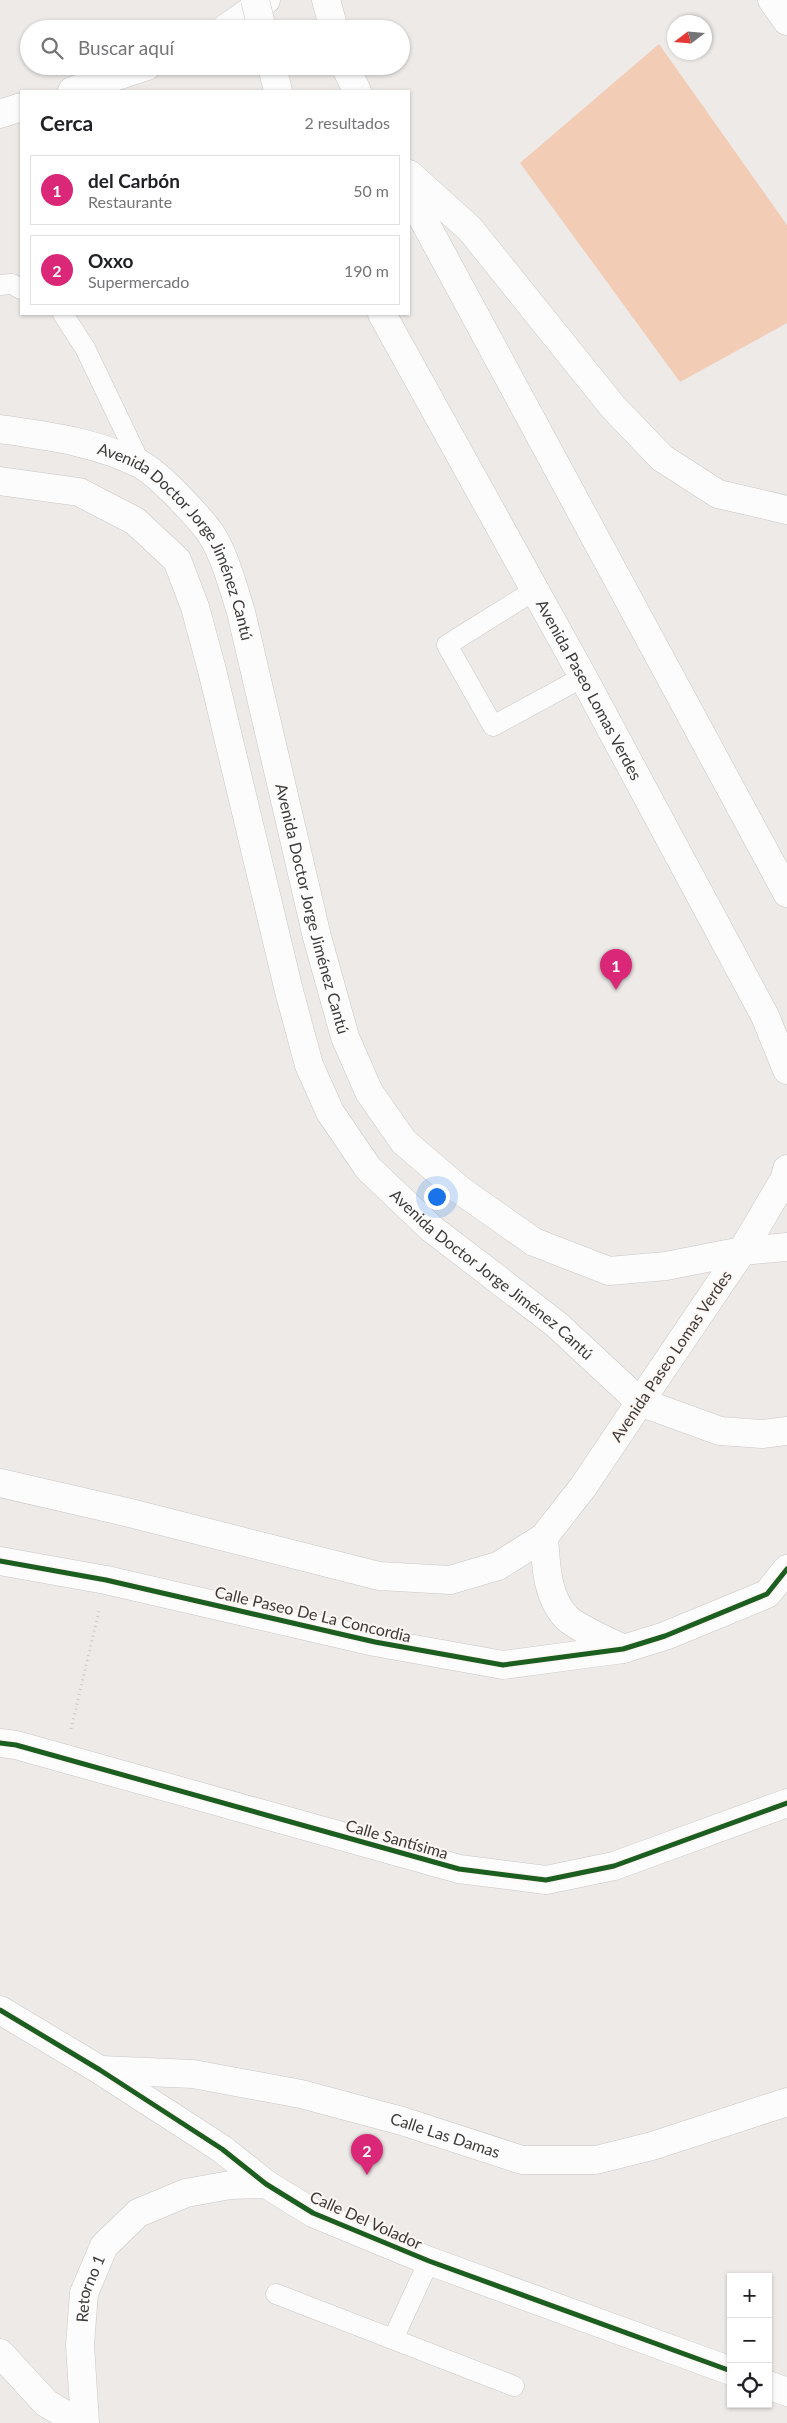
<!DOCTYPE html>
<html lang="es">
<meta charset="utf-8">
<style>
body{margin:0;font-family:Lato,sans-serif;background:#f2f2f2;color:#202124}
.controls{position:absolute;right:15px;bottom:15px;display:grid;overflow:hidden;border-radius:0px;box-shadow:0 1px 4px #0004}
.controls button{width:45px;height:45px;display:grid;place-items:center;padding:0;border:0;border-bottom:1px solid #e0e0e0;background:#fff;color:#202124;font:25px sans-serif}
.compass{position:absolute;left:667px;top:15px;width:45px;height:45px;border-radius:50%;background:#fff;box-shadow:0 1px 4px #0004;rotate:254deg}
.you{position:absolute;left:436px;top:1196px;width:18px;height:18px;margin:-12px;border:4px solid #fff;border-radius:50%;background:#1a73e8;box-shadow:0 0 0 8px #1a73e833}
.badge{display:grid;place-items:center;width:32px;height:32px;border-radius:50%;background:#db2777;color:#fff;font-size:16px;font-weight:700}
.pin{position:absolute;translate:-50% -41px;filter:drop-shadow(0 1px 2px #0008)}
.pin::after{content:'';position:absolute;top:26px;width:18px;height:15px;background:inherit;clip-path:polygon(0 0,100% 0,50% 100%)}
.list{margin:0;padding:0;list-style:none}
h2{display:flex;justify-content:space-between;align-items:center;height:65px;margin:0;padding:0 20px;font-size:21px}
h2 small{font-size:16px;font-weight:400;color:#757577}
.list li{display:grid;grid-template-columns:32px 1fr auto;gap:15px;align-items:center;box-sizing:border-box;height:70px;margin:0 10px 10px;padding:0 10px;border:1px solid #e0e0e0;border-radius:0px}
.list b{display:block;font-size:19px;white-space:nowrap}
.list p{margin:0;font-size:16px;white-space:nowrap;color:#757577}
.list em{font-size:16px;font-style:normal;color:#757577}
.icon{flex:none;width:28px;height:28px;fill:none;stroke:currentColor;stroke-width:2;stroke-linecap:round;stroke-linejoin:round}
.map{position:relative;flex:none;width:787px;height:2423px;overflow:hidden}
.search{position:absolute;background:#fff;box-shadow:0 1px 4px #0004;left:20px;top:20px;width:390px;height:55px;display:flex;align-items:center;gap:12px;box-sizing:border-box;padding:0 18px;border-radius:28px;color:#757577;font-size:19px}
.panel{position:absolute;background:#fff;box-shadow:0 1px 4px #0004;left:20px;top:90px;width:390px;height:225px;border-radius:0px}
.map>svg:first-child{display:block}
</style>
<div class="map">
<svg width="787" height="2423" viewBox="0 0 787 2423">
<rect width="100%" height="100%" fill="#edeae8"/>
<polygon fill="#f2ccb5" points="659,44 787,225 787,323 680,382 520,163"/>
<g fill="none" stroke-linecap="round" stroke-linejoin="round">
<defs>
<g id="lane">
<polyline points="0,285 12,284 21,289"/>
<polyline points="63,314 85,348 141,465"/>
<polyline points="535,590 447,645 493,726 583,677"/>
<polyline points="276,2294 514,2386"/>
<polyline points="393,2339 429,2261"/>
</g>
<g id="street">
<polyline points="0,1483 126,1512 379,1576 450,1580 498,1566 544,1537 583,1487 640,1402"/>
<polyline points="0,1561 106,1580 375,1642 503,1665 623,1649 665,1636 767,1594 787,1569"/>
<polyline points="0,1743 16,1745 459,1869 546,1880 614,1866 787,1803"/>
<polyline points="0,2010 100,2070 222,2149 266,2184 313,2213 429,2261 731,2371"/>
<path id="s1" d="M 101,2070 L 193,2074 L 301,2094 L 402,2121 L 522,2160 L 596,2160 L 652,2146 L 787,2102"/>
<polyline points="0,2353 46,2403 80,2423"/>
<polyline points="768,2385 787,2392"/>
<path id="s2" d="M 85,2423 L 80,2345 L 84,2293 L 104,2246 L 138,2213 L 186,2193 L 230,2185 L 266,2184"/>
</g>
<g id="secondary">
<polyline points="326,0 334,29"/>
<polyline points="772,0 787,21"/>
<polyline points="272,66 278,91"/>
<polyline points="345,66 357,91"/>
<polyline points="409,174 470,229 613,407 662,458 718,494 787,510"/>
<polyline points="409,193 787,893"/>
<path id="s3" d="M 382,314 L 583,677 L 765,1016 L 787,1070"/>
<path id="s4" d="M 0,429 C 48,436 96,442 140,464 C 159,474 195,513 209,531 C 224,552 233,587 241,612 L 317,937 L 345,1037 L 369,1092 L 404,1142 L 460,1190 L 534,1242 L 609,1271 L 666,1266 L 742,1251 L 787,1247"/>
<path id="s5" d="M 0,481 L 79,492 L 135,521 L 177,560 L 195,607 L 212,670 L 289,991 L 309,1065 L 330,1112 L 368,1168 L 432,1229 L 556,1324 L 640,1402 L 720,1431 L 762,1434 L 787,1431"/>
<polyline points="640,1402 742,1251 785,1178 787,1169"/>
<path d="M 544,1537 C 546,1563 546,1596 566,1617 C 575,1627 610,1642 623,1649"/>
</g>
<g id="highway">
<polyline points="225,29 266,0"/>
<polyline points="72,91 147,66"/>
<polyline points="0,114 21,107"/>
</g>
</defs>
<use href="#lane" stroke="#cac8c6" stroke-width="21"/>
<use href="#street" stroke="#cac8c6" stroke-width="29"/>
<use href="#secondary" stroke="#cac8c6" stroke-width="29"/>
<use href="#highway" stroke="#cac8c6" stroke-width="29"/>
<polyline stroke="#cbcac8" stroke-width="3" stroke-dasharray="1 4" stroke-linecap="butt" points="71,1729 99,1611"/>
<use href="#lane" stroke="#fcfcfc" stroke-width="20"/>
<use href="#street" stroke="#fcfcfc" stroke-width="28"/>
<use href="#secondary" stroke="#fcfcfc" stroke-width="28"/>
<use href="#highway" stroke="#fcfcfc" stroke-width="28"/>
<defs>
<polyline id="secondary-bridge" points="255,0 262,29"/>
</defs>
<use href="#secondary-bridge" stroke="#cac8c6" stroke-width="29" stroke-linecap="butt"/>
<use href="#secondary-bridge" stroke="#fcfcfc" stroke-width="28"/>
<defs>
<g id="cycleway">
<polyline points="0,1561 106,1580 375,1642 503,1665 623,1649 665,1636 767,1594 787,1569"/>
<polyline points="0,1743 16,1745 459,1869 546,1880 614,1866 787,1803"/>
<polyline points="0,2010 100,2070 222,2149 266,2184 313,2213 429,2261 731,2371"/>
</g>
</defs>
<use href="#cycleway" stroke="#fdf6f3" stroke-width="8"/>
<use href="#cycleway" stroke="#1b5e20" stroke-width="5"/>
</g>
<g text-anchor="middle" stroke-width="4" stroke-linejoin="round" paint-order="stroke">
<g font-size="16" fill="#3c3a38" stroke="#fdf6f3">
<text dy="6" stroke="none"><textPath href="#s4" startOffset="229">Avenida Doctor Jorge Jiménez Cantú</textPath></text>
<text dy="6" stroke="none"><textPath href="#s3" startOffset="429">Avenida Paseo Lomas Verdes</textPath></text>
<text dy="6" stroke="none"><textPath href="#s4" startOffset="634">Avenida Doctor Jorge Jiménez Cantú</textPath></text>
<text dy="6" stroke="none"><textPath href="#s5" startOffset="1005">Avenida Doctor Jorge Jiménez Cantú</textPath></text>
<text transform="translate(671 1356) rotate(-56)" y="6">Avenida Paseo Lomas Verdes</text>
<text transform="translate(313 1614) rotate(13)" y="6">Calle Paseo De La Concordia</text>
<text transform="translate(397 1839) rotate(16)" y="6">Calle Santísima</text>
<text dy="6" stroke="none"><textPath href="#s1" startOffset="352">Calle Las Damas</textPath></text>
<text transform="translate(366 2220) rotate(24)" y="6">Calle Del Volador</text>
<text dy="6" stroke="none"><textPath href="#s2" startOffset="136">Retorno 1</textPath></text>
</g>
</g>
</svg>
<div class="controls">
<button>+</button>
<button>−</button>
<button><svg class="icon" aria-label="locate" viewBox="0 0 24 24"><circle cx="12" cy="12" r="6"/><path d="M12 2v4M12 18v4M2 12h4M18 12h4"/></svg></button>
</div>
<svg class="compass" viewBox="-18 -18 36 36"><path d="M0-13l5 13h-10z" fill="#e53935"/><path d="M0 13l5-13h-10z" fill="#757577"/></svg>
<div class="you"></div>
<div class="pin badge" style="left:616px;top:990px">1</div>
<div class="pin badge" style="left:367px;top:2175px">2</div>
<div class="search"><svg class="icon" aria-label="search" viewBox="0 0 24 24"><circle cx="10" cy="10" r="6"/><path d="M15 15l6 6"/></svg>Buscar aquí</div>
<section class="panel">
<h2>Cerca<small>2 resultados</small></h2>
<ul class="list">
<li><span class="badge">1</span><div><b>del Carbón</b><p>Restaurante</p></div><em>50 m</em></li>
<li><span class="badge">2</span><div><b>Oxxo</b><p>Supermercado</p></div><em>190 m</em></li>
</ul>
</section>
</div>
